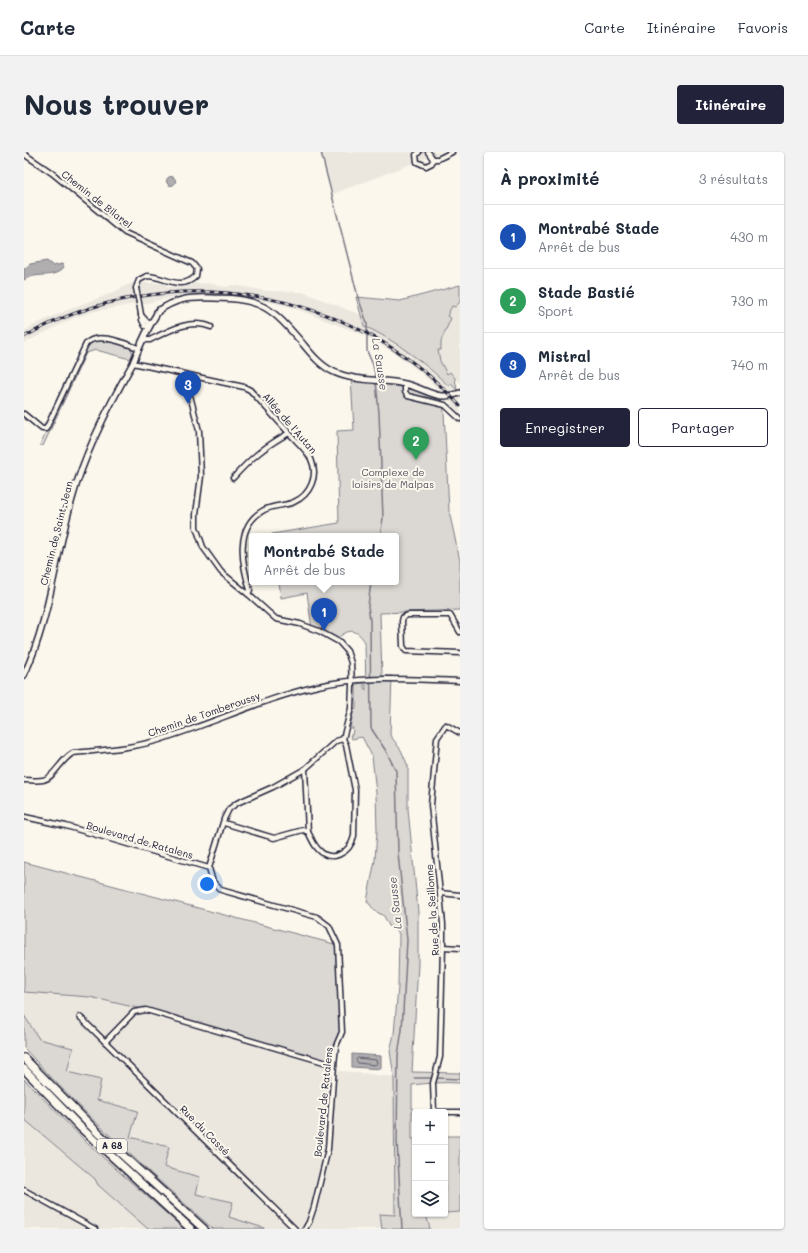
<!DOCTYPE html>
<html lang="fr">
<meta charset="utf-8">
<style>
body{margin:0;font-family:Mali,sans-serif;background:#f2f2f3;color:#1f2937}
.controls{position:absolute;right:12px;bottom:12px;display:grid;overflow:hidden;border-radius:4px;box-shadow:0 1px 3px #0004}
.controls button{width:36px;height:36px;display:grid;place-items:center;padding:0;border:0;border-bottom:1px solid #e0e1e3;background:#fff;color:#1f2937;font:20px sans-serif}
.you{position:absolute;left:183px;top:732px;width:14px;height:14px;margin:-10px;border:3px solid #fff;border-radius:50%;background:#1a73e8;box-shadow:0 0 0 6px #1a73e833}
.badge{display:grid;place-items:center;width:26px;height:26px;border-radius:50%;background:#22223b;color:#fff;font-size:13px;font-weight:700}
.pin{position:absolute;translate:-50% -33px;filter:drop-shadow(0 1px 2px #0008)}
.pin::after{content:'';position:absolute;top:21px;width:14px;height:12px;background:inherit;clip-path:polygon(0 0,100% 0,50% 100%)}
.popup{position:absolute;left:225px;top:381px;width:150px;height:52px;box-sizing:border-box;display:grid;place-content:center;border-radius:4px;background:#fff;filter:drop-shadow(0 1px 3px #0005);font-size:13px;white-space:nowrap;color:#747a83}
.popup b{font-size:15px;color:#1f2937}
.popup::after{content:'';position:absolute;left:50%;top:100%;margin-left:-8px;border:8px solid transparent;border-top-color:#fff}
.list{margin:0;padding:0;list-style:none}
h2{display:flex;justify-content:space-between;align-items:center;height:52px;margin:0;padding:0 16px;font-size:17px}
h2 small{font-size:13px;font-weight:400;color:#747a83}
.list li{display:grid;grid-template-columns:26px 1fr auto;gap:12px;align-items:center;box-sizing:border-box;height:64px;padding:0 16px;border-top:1px solid #e0e1e3}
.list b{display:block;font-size:15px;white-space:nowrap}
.list p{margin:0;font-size:13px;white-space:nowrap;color:#747a83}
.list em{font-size:13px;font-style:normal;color:#747a83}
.actions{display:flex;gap:8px;padding:12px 16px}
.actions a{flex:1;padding:9px 0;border:1px solid #22223b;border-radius:4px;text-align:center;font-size:14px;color:#22223b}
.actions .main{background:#22223b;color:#fff}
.icon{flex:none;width:22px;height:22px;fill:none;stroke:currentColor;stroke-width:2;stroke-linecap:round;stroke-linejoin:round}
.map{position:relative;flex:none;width:436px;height:1077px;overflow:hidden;border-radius:4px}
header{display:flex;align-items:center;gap:24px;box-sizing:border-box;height:56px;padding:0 20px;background:#fff;border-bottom:1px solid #e0e1e3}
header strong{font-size:19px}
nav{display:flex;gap:22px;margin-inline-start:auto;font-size:14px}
.intro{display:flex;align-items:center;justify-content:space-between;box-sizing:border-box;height:96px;padding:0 24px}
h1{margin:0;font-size:28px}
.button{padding:10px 18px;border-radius:4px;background:#22223b;color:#fff;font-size:14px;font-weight:700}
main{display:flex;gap:24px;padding:0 24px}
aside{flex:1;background:#fff;border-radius:4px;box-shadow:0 1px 3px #0004}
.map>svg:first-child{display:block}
</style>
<header>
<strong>Carte</strong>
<nav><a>Carte</a><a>Itinéraire</a><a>Favoris</a></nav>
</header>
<div class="intro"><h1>Nous trouver</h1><a class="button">Itinéraire</a></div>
<main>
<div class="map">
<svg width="436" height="1077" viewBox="0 0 436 1077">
<rect width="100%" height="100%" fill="#fbf7ec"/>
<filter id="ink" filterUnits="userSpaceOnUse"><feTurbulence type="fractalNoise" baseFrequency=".025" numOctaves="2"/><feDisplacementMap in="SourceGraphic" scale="8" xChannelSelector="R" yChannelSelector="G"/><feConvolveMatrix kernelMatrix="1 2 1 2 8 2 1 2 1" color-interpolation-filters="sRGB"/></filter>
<g filter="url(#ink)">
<g fill="#ebe7df">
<polygon points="298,0 418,0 309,42"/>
<polygon points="110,130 110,139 115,138 117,131 139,131 144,135 166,133 171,131 191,132 193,134 205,135 206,133 216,134 243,139 279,140 337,163 340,174 363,185 386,201 425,234 427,232 433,239 418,241 397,221 369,200 337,182 264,154 217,144 189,142 154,144 119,152 118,145 112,146 112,152 68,160 50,166 0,191 0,179 12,172 50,155 83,143"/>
<polygon points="436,150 436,231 426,220 423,222 416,209 413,198 416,198 417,189 426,167 423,165 428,154 431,155"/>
<polygon points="436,246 436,262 428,254 426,248"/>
<polygon points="0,840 66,845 122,858 310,913 310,918 370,925 371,1063 357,1063 358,1077 240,1077 240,1076 205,1065 209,1050 172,1042 176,1025 140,1015 145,995 106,985 73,948 43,920 49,896 15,887 0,863"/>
<polygon points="0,967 71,1027 74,1033 124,1077 0,1077"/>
<polygon points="436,1060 436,1077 406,1077 402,1062"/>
</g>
<g fill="#dbd8d3" stroke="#7e7d87">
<path d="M 436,133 L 436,150 L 431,155 L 428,154 L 423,164 L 427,166 L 417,189 L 417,198 L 414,198 L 416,209 L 423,222 L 426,220 L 431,226 L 433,238 L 427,232 L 425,234 C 399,210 373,189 340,174 L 332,145 L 376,149 Z"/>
<polygon points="74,187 106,195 109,201 106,207 72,198 62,201 19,294 16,293 65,191"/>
<path d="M 327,225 L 371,230 L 418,245 L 420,260 L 425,359 L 436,409 L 436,458 L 356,461 L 358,524 L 368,524 L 366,583 L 377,598 L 384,614 L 384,657 L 394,760 L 394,812 L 388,920 L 436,921 L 436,931 C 420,930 404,931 388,933 L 388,987 L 391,987 L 391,1062 L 402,1062 L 406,1077 L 358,1077 L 356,1062 L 371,1063 L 370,925 L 366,899 L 370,882 L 374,835 L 375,781 L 365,774 L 360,764 L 351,759 L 343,749 L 351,708 L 353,679 L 352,641 L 348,604 L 338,585 L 328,587 L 326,583 L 328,583 L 329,576 L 326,576 L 330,557 L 332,556 L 332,534 L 335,531 L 340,531 L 340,536 L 342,538 L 341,490 C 332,475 323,477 312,488 L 288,477 L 283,441 L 257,446 L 255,430 L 372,430 L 372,384 L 248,384 L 248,382 L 315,371 L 313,279 L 330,278 Z"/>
<polygon points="0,710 314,793 318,880 312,894 310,913 122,858 66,845 0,840"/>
<path d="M 0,863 L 15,887 L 49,896 L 43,920 L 77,928 L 73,948 L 114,959 L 106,985 L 145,995 L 140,1015 L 176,1025 L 172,1042 L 209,1050 L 205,1065 L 240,1076 L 240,1077 L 189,1077 C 124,1019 58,961 0,896 Z"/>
<polygon points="0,927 65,993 160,1077 124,1077 74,1033 71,1027 0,967"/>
<polygon points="421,984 436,984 436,1060 421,1061"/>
</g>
<g fill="#b1aeb0" stroke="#787681">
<circle cx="147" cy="29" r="4.5"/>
<path d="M 23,109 L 29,114 L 38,112 L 40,115 C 30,128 13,119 0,128 L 0,117 L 6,112 Z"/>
<polygon points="328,902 357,904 357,917 328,915"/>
</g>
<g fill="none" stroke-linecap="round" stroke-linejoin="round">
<polygon stroke="#5b5a6a" stroke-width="1" points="334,906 352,908 353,911 351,913 334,911 332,908"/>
<g stroke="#787681" stroke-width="1.5">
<polyline points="297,0 334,145 343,171 343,199 349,213 352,227"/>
<polyline points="352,230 355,261 359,366 356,384"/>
<polyline points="347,430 344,454 346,468 347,576 362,599 372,619 374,701 383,788 378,878 374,903 373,990 378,1077"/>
<polyline points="390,926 408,926"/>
<polyline points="412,926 436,927"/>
</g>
<defs>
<g id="minor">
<polyline points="395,0 392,3 393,10 402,14 408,11 409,7 414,7 428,0"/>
<polyline points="404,0 409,7"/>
<path d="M 0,2 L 28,21 L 101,81 L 168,111 L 173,117 L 172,124 C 156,140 141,124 123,124 L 115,128 L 112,136"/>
<polyline points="115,151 118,168 121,174 126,174"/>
<polyline points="117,163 126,173"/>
<path d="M 120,188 L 126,188 C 144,179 167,166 187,175"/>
<path d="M 109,211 L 220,235 L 226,238 C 239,252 252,267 265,281 C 272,289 282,297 287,307 C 295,324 286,343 270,350 C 261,354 249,353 240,358 C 210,374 218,412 226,438 L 224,442"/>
<polyline points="161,223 175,279 177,324 172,362 172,375 179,395 197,420 224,442 252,467 276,472 295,479 315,490 323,499 327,511 328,534 327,556 319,587"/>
<polyline points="381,232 381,240 384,244 421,253 436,267"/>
<path d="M 0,262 L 18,277 L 22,277 L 62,192 C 72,179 100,191 114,196"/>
<path d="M 209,326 C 228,305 240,295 265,281"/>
<polyline points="436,480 426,463 384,463 379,465 378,469 379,494 382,499 436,501"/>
<polyline points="281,617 284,680"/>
<path d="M 0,628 C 6,628 13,629 19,628 C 30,626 37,607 49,601 C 80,598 114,596 144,585 C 194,569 242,546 294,534 C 340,523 389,528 436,529"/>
<polyline points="1,665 42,674 185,716 189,730 197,738 293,765 305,774 314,793 318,880 312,894 310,913 304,997 290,1055 285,1070 281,1077"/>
<path d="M 200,671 L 250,686 L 279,678 L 284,680 C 287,685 289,692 294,697 C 307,712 326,701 330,684 L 331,638 L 322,593 L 319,587"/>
<polyline points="185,716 200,667 205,657 213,651 249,635 281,617 312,589 319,587"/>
<polyline points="416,741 436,743"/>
<polyline points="419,795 436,796"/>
<polyline points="56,865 271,1077"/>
<polyline points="81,890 110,860 122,858 310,913"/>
<polyline points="410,960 409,931 416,905 419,795 419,772 407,653 413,586 422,573 436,581"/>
<polyline points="410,960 436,960"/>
<polyline points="0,1038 71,1077"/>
</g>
<g id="tertiary">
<path d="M 133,160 C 152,146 166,145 190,146 C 238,146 248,156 279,192 C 288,203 297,214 310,220 C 332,230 358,227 381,232 C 403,237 413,250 436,241"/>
<path d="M 0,523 C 26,468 31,405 48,347 C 60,303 86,251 109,211 C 116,193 124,175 135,158"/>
</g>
<g id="motorway">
<polyline points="0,906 75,982 180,1077"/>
<polyline points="0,917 57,976 167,1077"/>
</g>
</defs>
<use href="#minor" stroke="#22223b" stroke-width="7"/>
<use href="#tertiary" stroke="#22223b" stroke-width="8"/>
<use href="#motorway" stroke="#22223b" stroke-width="10"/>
<use href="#minor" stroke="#fbf7ec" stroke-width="4"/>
<use href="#tertiary" stroke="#fbf7ec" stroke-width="5"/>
<use href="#motorway" stroke="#fbf7ec" stroke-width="7"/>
<defs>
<path id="rail" d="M 0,185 C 140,105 328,133 436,254"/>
</defs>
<use href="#rail" stroke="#22223b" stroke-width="3"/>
<use href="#rail" stroke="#fbf7ec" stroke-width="1.5" stroke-dasharray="4.5" stroke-linecap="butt"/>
<defs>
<polyline id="minor-bridge" points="112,136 115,151"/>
</defs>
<use href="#minor-bridge" stroke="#22223b" stroke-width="7" stroke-linecap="butt"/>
<use href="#minor-bridge" stroke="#fbf7ec" stroke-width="4"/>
</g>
</g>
<g text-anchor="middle" stroke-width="4" stroke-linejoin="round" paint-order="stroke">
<rect fill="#fbf7ec" stroke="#636270" stroke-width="1" x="73" y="987" width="30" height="14" rx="3"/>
<g font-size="9" font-weight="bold" fill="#22223b">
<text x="88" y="997">A 68</text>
</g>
<g font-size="10" fill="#22223b" stroke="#fbf7ec">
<text transform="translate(73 47) rotate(38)" y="4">Chemin de Bilarel</text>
<text transform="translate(266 271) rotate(49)" y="4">Allée de l'Autan</text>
<text transform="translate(32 381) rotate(-76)" y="4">Chemin de Saint-Jean</text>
<text transform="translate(180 562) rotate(-19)" y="4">Chemin de Tomberoussy</text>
<text transform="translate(116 688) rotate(16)" y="4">Boulevard de Ratalens</text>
<text transform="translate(408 758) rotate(-94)" y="4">Rue de la Seillonne</text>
<text transform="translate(299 950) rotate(-84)" y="4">Boulevard de Ratalens</text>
<text transform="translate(181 978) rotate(45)" y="4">Rue du Cassé</text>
</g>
<g font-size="10" fill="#505061" stroke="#fbf7ec">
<text x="369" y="324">Complexe de<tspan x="369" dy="12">loisirs de Malpas</tspan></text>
</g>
<g font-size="11" font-style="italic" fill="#545364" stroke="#fbf7ec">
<text transform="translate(356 212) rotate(81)" y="4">La Sausse</text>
<text transform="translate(371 751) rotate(-96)" y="4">La Sausse</text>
</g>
</g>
</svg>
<div class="controls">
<button>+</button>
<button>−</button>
<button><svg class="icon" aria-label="layers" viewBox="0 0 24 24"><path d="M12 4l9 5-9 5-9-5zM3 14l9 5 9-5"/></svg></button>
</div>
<div class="you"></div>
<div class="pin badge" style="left:300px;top:479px;background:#1a4fb4">1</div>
<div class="popup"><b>Montrabé Stade</b>Arrêt de bus</div>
<div class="pin badge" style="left:392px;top:308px;background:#2e9e5b">2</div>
<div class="pin badge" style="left:164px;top:252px;background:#1a4fb4">3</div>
</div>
<aside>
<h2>À proximité<small>3 résultats</small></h2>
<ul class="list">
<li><span class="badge" style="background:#1a4fb4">1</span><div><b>Montrabé Stade</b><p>Arrêt de bus</p></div><em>430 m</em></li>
<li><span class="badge" style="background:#2e9e5b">2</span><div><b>Stade Bastié</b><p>Sport</p></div><em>730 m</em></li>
<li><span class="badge" style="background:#1a4fb4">3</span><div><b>Mistral</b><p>Arrêt de bus</p></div><em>740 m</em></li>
</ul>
<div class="actions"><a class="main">Enregistrer</a><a>Partager</a></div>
</aside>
</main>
